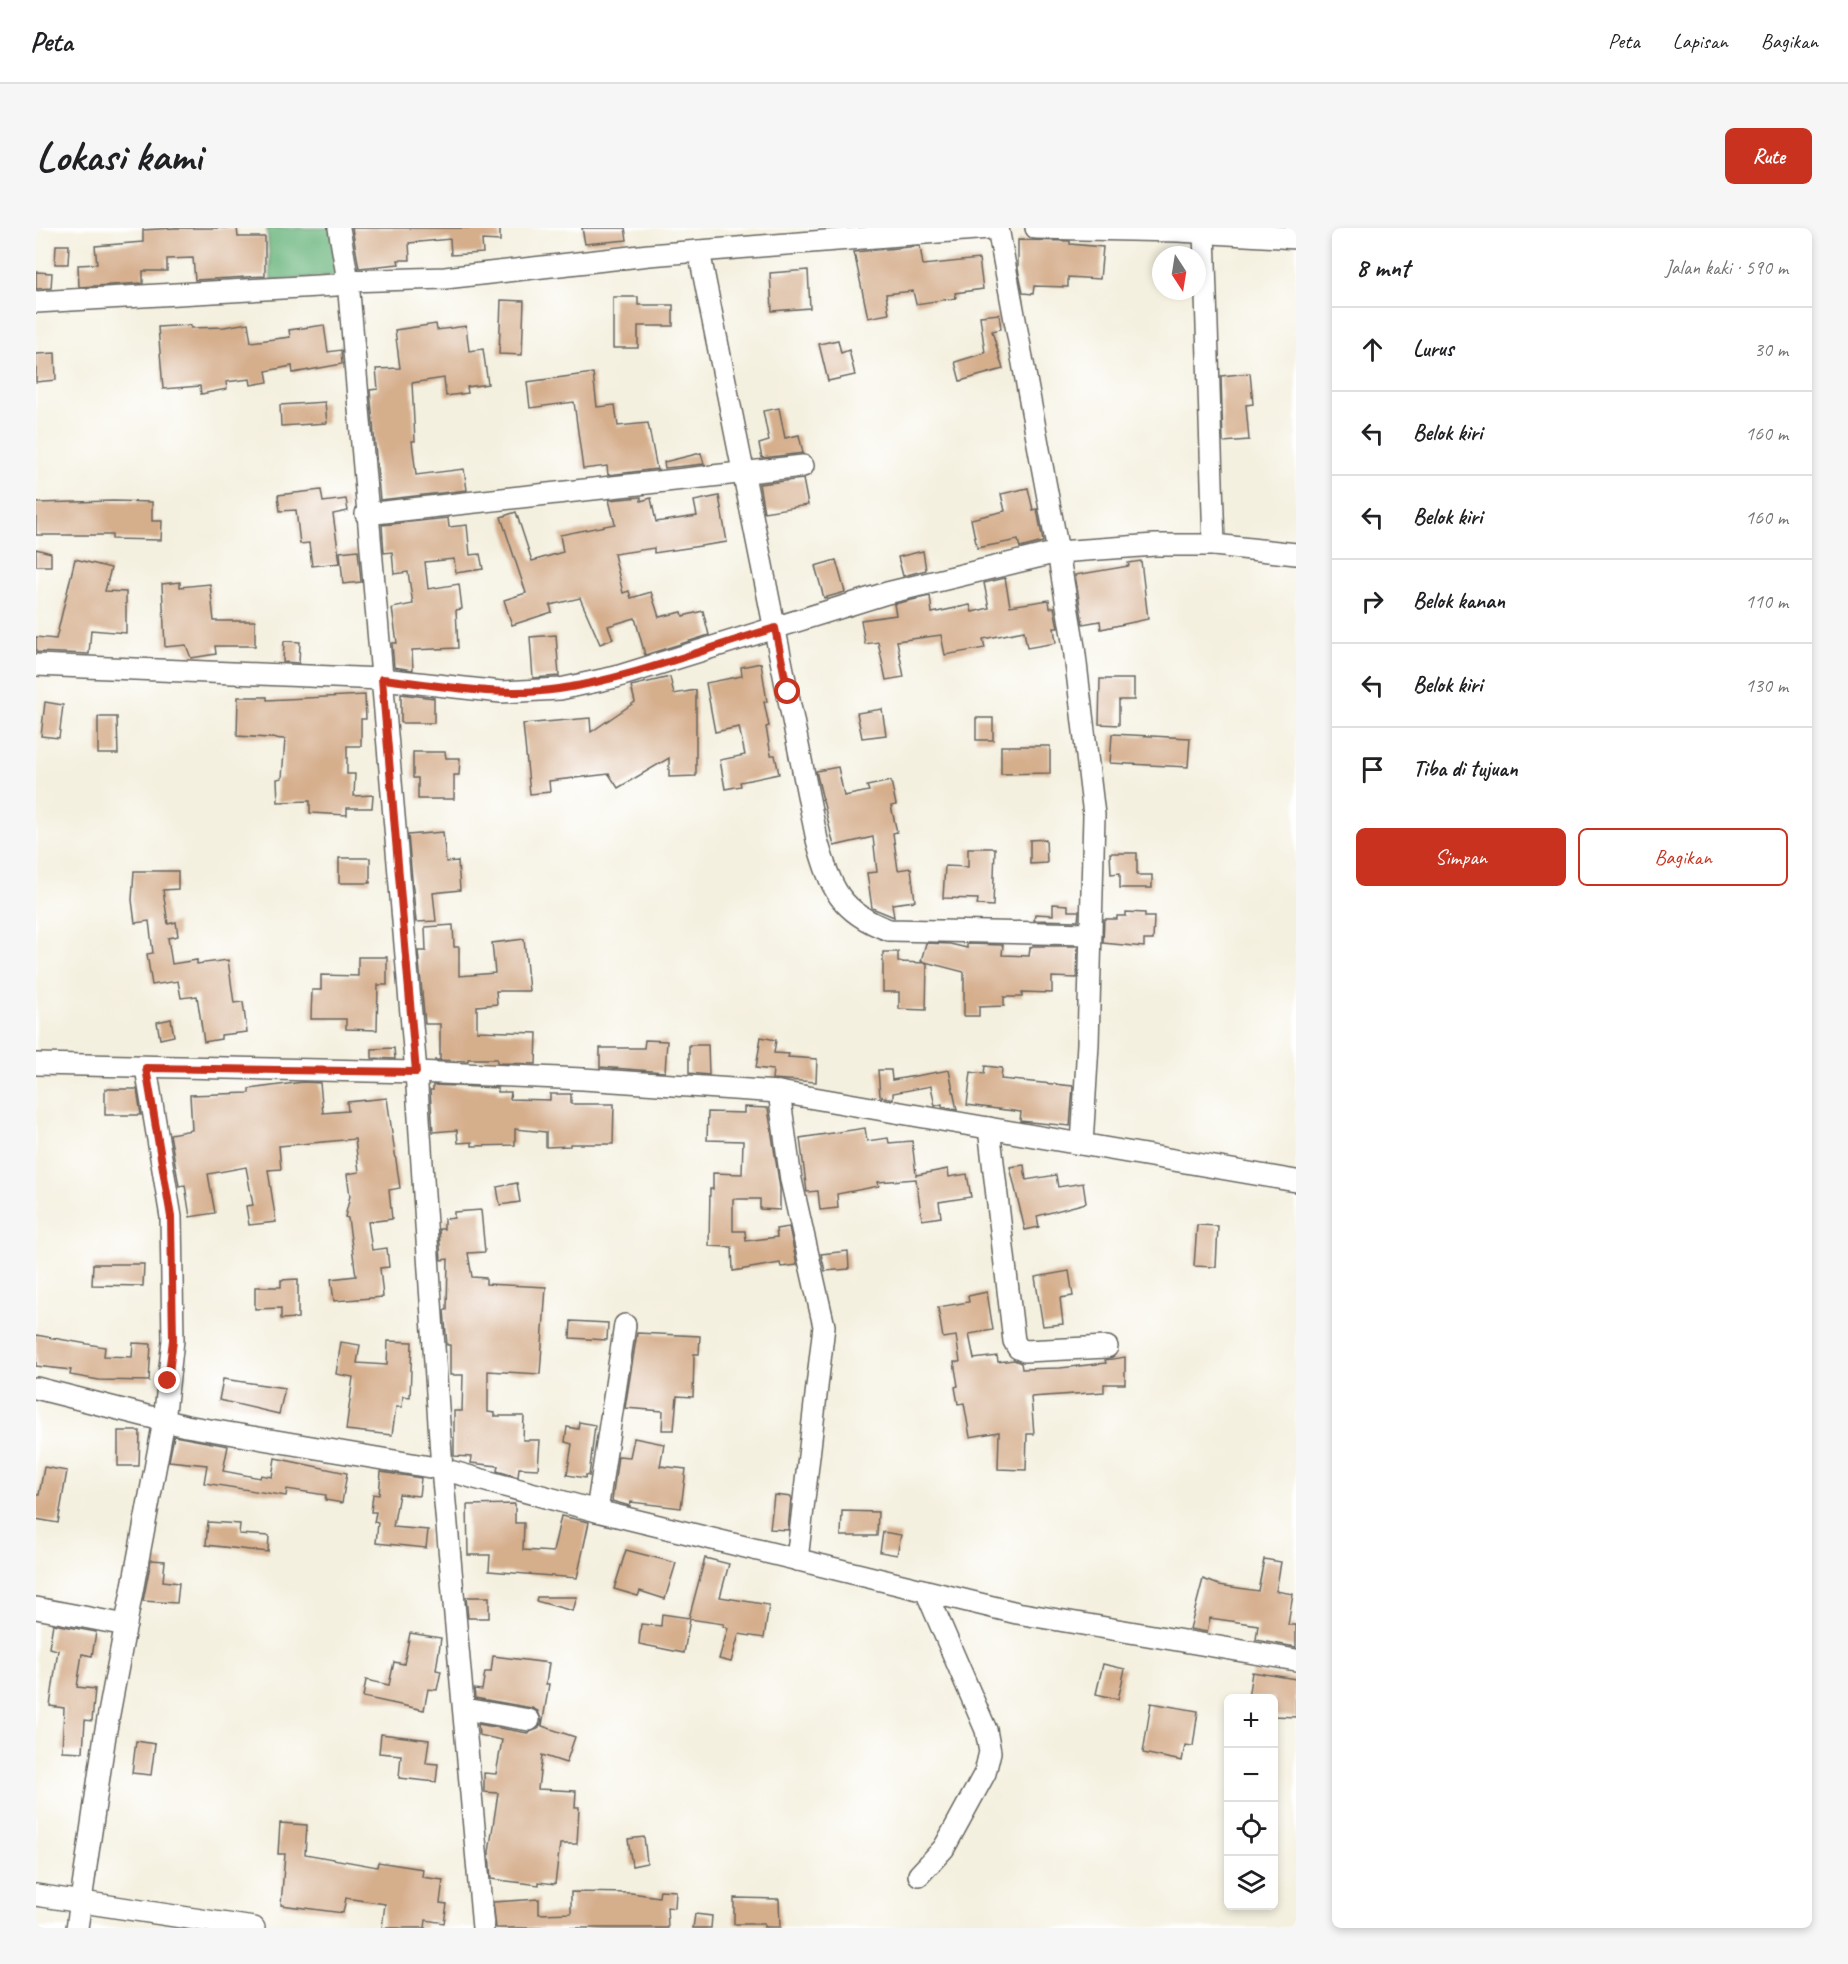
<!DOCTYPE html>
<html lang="id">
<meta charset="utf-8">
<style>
body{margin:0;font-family:Caveat,sans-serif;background:#f6f6f6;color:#202124}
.controls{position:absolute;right:18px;bottom:18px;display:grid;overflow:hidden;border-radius:9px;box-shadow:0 3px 9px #0003}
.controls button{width:54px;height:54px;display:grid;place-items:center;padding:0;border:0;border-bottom:2px solid #e0e0e0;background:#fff;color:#202124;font:30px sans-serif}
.compass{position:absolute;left:1116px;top:18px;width:54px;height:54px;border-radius:50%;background:#fff;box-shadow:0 3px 9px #0003;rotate:168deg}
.stop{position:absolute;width:18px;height:18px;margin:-14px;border:4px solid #c8321e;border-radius:50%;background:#fff}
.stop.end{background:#c8321e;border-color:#fff;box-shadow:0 2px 6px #0008}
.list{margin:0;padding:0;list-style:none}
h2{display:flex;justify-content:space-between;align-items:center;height:78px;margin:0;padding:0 24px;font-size:26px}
h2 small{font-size:20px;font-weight:400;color:#757577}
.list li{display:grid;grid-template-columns:39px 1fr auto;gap:18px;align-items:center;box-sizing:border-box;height:84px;padding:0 24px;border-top:2px solid #e0e0e0}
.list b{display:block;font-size:22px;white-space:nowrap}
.list em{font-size:20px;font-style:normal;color:#757577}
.actions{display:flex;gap:12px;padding:18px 24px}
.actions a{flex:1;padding:14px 0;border:2px solid #c8321e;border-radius:9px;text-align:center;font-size:21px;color:#c8321e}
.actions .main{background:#c8321e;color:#fff}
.icon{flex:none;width:33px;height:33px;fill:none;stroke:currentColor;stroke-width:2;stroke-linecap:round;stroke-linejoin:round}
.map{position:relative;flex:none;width:1260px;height:1700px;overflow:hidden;border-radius:9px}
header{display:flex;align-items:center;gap:36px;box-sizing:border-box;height:84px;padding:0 30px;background:#fff;border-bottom:2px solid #e0e0e0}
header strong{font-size:28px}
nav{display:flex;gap:33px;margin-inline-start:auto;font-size:21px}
.intro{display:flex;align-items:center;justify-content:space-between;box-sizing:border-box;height:144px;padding:0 36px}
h1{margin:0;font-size:42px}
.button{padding:15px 27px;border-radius:9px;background:#c8321e;color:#fff;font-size:21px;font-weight:700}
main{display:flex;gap:36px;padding:0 36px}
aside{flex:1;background:#fff;border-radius:9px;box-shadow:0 3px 9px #0003}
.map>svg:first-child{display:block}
</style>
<header>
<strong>Peta</strong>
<nav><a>Peta</a><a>Lapisan</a><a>Bagikan</a></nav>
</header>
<div class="intro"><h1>Lokasi kami</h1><a class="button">Rute</a></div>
<main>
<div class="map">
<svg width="1260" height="1700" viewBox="0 0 1260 1700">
<rect width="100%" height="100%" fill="#fff"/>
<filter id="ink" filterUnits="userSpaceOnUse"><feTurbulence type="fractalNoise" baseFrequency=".0167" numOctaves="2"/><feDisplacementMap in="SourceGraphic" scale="12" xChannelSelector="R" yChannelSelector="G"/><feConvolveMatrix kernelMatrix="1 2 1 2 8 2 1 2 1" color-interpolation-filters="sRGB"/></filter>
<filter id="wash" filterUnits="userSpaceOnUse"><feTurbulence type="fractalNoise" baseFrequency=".008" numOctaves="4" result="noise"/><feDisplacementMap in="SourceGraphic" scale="24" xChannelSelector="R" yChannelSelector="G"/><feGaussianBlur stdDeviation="1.35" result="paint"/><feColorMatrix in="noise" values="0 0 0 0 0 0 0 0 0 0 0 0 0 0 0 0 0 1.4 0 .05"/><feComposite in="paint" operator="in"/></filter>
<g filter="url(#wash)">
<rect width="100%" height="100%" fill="#f4f0df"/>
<polygon fill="#6cb67e" stroke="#44694d" stroke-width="1.5" points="231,0 301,0 307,47 235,53"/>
<g id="blocks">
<g fill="#d5ae8c">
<polygon points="138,0 201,0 202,9 229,9 229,48 159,52 157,30 131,31 131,43 107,43 107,55 43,59 42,37 61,36 59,18 107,14 107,2"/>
<polygon points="316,0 464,0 464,13 446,12 447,25 415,27 414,11 373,15 374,32 362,32 363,36 323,40"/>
<polygon points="546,0 589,0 591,12 549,16"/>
<polygon points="982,12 1034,13 1034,16 1067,19 1064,51 1032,49 1032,59 998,58 997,66 987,65 982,41"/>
<polygon points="20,17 33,17 32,36 19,36"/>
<polygon points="884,18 887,37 943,31 947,61 919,65 920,70 880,76 877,63 850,66 853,86 832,90 818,24"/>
<polygon points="772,42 774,80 736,83 734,45"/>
<polygon points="0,44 16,45 15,60 0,61"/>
<polygon points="577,69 602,69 602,77 637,77 637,98 602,98 602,120 577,120"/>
<polygon points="465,72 488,73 486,127 463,126"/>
<polygon points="963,86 965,101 956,103 967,141 924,153 919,134 949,125 944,88"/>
<polygon points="212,95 215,114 254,109 253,102 288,97 292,124 305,122 306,136 257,145 256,138 230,143 232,154 215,157 214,151 190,154 191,161 165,166 164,158 127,161 122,99 155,97 155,100 188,99"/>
<polygon points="400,96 401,102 430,98 433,123 447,121 452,156 431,159 432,165 410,168 408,150 376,155 379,213 376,213 380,247 428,241 431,262 344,272 334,162 342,161 340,141 364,140 359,102"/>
<polygon points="802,112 805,125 813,122 819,147 792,153 783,116"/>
<polygon points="19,125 20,152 0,154 0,126"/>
<polygon points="557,145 561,179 579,177 582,198 612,195 621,241 572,247 571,238 547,241 538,174 494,180 491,154"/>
<polygon points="1214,145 1217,176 1210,177 1213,212 1187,214 1185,148"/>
<polygon points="289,174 291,195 245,198 244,177"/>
<polygon points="743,180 749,210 763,207 767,225 726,230 723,216 733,213 727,183"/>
<polygon points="665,225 668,236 629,240 628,234"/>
<polygon points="767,251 772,277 728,284 723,256"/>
<polygon points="992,260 997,282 1001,281 1007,314 984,320 982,312 941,320 935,291 969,283 965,266"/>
<polygon points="285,262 287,274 310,271 312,283 297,286 304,335 276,338 273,315 264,316 260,282 244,283 242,267"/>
<polygon points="683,268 691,314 618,325 618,320 578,326 587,365 593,363 595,370 615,364 623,389 646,384 647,388 667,383 673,407 609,427 599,390 572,398 577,411 564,416 544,370 514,377 516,384 476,397 468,372 490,365 465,289 480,284 496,333 527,324 524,307 579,296 573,272 605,269 605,273 615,270 620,294 661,288 658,273"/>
<polygon points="77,273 116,274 116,293 126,293 125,312 76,311 76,307 0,307 0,275"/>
<polygon points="412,290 413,299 431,297 434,327 444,326 447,341 420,345 418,331 389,334 392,361 423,356 426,381 420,382 422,420 376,422 377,442 358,439 356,415 361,415 356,380 377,376 372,344 358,346 356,324 348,325 346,297"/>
<polygon points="0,321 15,325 15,338 0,338"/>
<polygon points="322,322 325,354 307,356 304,324"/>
<polygon points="887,323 890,342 867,348 862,329"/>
<polygon points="39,331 75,340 69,363 90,364 90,405 55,402 53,426 0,424 0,409 20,411"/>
<polygon points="800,332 809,364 788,370 779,338"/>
<polygon points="1105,333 1112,391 1065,401 1064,393 1047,396 1039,347 1093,338 1092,335"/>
<polygon points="969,350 974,378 1013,372 1014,380 1018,379 1022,400 1018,400 1020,415 991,420 988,403 947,411 949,420 909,427 905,407 861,413 868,449 850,452 842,414 829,416 825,392 860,387 858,376 894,368 896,385 934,377 936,384 953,380 948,355"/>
<polygon points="144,354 144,359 174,356 178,393 219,393 219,418 179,418 180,426 155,430 150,417 129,419 126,356"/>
<polygon points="520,407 523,448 497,450 494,409"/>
<polygon points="248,413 264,414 263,435 247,434"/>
<polygon points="725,435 731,474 728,474 733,498 730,499 735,527 739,527 743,546 704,554 705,558 689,561 684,532 709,527 703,499 679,504 670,455 706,448 705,439"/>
<polygon points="634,449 638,466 660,462 660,548 633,549 633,530 582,560 573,546 513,553 514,564 494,566 487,496 554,490 555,504 599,474 595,458"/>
<polygon points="1064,451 1098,451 1098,472 1083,472 1083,497 1063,496"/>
<polygon points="365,466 398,470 398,495 365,495"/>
<polygon points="329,467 330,491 325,491 325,518 311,518 311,546 319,546 318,568 337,567 336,580 311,580 311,587 274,585 274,573 242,574 241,551 246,550 249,511 201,508 202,469 231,469 231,472"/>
<polygon points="9,474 27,477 23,510 5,508"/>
<polygon points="846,481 850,507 826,510 821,485"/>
<polygon points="62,489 81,489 82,526 62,526"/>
<rect x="940" y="490" width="17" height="22"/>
<polygon points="1076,506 1154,510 1152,539 1074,535"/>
<polygon points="965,518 1014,518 1014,545 965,546"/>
<polygon points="377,524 409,524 410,530 424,530 423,547 418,547 418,571 382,571 382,550 377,550"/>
<polygon points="802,539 808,568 833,563 831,558 855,553 860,577 855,578 861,604 857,605 862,642 875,640 879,673 856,676 858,689 836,680 831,645 841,644 837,609 798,618 780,543"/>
<polygon points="407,604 410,634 422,633 424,662 397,665 400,693 380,694 372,607"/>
<polygon points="1010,611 1011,635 994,636 994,612"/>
<polygon points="932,620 959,620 957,678 941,677 942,671 907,670 909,638 932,639"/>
<polygon points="1074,625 1101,625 1101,647 1116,647 1116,660 1084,660 1084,645 1075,646"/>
<rect x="303" y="630" width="31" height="25"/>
<polygon points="98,643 142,643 142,661 127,662 132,696 140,694 142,708 132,710 136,736 161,732 161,736 192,732 198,775 207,774 211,804 185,807 185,811 168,814 161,768 145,770 142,753 116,757 111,726 117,725 113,693 99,695 96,672"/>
<polygon points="1017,676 1032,677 1032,683 1043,683 1042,693 998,692 999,686 1017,687"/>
<polygon points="1090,684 1109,685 1109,689 1118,689 1117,712 1108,712 1108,719 1067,715 1068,691 1081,691 1081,688 1090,688"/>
<polygon points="417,697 418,719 423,719 423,748 459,745 456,715 488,711 493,763 460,763 461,776 441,778 441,803 501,805 500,836 461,835 461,831 432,831 432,833 398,832 404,832 404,796 389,796 382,723 390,723 389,699"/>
<polygon points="890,715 914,716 931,720 931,716 967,717 966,727 993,728 994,720 997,718 1042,718 1041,750 1016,749 1016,765 986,764 986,769 968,769 968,778 943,779 943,788 928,788 928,744 885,733"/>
<polygon points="847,724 862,724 862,734 891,735 890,782 863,781 863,764 847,764"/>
<polygon points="322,729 351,729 351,757 342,757 341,802 310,801 310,791 275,791 276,762 285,762 285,747 322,748"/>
<polygon points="135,791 138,808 124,811 121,794"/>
<polygon points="725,809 740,812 738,825 753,826 752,829 781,831 780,854 736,851 737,842 720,840"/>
<polygon points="609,812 631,813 629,844 564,839 564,820 608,820"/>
<polygon points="653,817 672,817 673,847 653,845"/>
<polygon points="358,820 359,831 336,830 336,821"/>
<polygon points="949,838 966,840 965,851 1037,858 1034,898 984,893 985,884 931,877 935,844 948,846"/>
<polygon points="842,842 855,842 856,852 913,842 921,882 906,879 906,876 899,878 895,858 857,865 857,871 844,868"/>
<polygon points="267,854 284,855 287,885 312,883 311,874 351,870 364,960 353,962 356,991 332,994 336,1022 351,1020 353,1039 344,1040 347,1069 298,1073 295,1051 320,1048 312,990 309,989 314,968 311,946 323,944 319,911 243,918 245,941 232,942 240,994 213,997 210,978 217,977 210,939 172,946 179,985 154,989 149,957 143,958 134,906 156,902 154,867 213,865 213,861"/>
<polygon points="397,857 462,860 462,864 475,864 474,871 514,872 514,866 535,866 535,876 578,876 577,916 534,916 534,918 510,919 510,904 479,901 479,917 436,918 436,914 422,915 421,902 397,904 394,862 397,862"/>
<polygon points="69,861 101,861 105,887 69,887"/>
<polygon points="708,879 732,880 744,961 744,982 724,981 724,971 697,971 697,1003 709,1003 710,1013 741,1009 740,1001 753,999 761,1037 745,1039 744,1035 697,1043 696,1019 673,1018 674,961 677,961 677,945 706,946 707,913 671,912 672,884 708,885"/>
<polygon points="829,900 831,913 852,910 853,915 876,913 880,947 912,941 913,949 931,946 935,969 903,974 905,989 886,992 880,951 842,954 843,958 801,966 802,980 784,982 782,963 771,964 764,910"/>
<polygon points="988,937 990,952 1020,947 1022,959 1047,955 1050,975 1001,988 1003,999 989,1002 974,939"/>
<polygon points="481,955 484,974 464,977 461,959"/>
<polygon points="445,982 449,1024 432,1025 436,1049 450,1050 450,1056 510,1059 504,1146 452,1143 452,1184 458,1185 458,1188 488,1188 487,1212 504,1212 502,1241 483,1240 482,1249 461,1243 462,1238 435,1235 436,1229 418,1228 418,1183 426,1183 427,1147 414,1147 414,1117 411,1117 408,1082 411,1082 412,1031 405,1032 403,1001 408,1001 408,991 418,990 418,984"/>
<polygon points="1161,997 1182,998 1180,1039 1158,1038"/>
<polygon points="812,1023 813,1041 789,1043 785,1026"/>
<polygon points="57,1036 108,1036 107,1058 56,1057"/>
<polygon points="1033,1043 1037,1068 1024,1070 1027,1096 1007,1098 999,1049"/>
<polygon points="262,1051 262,1090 245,1091 245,1080 219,1081 219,1059 245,1059 245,1052"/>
<polygon points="951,1064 957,1102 933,1106 938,1131 961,1128 962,1134 978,1132 985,1135 986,1141 1024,1140 1070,1135 1069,1132 1089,1129 1089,1156 1068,1156 1068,1164 995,1169 998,1206 991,1206 990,1242 962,1241 963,1204 934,1209 928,1175 922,1176 919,1159 922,1158 918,1134 924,1134 920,1108 907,1110 902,1079 933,1074 932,1068"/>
<polygon points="535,1093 572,1095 571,1112 534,1110"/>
<polygon points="601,1105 664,1108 663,1126 658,1126 657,1169 641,1168 638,1202 626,1202 627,1183 589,1180"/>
<polygon points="0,1107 69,1119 68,1128 96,1129 97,1115 115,1116 113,1153 63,1152 34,1147 35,1142 0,1138"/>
<polygon points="352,1113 376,1114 374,1169 367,1168 366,1179 360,1179 356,1207 310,1202 317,1149 300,1146 305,1114 324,1117 321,1135 351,1137"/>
<polygon points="187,1151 249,1160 243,1186 183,1172"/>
<polygon points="543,1194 559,1197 553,1248 550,1247 549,1250 531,1247 536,1216 529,1214 531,1199 542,1201"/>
<polygon points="82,1203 104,1203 103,1238 82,1238"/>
<polygon points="138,1208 192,1218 187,1243 224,1250 225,1247 236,1249 239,1230 311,1245 306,1275 289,1272 290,1267 251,1261 250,1268 168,1255 171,1237 133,1233"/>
<polygon points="598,1210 628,1216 624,1238 650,1241 645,1280 595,1274 594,1278 576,1273 582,1228 594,1229"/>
<polygon points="8,1239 31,1243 22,1295 0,1291 0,1267 3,1267"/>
<polygon points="345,1244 385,1250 383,1268 363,1266 357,1299 392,1302 390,1320 340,1315 342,1295 338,1294 340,1284 335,1284 337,1266 343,1267"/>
<polygon points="738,1267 755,1269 752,1302 734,1301"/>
<polygon points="479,1276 479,1295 488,1295 487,1322 517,1324 525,1288 553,1294 541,1350 453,1343 454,1327 432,1327 431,1277"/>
<polygon points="806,1283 842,1284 841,1308 805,1308"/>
<polygon points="172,1294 204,1296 203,1306 233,1308 232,1324 170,1317"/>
<polygon points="847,1304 865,1307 861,1327 844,1324"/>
<polygon points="590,1322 640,1335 629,1371 604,1363 602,1368 578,1361"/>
<polygon points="669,1330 693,1336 684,1369 733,1377 728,1410 703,1406 695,1434 683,1431 692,1400 687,1399 688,1396 654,1391 648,1425 603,1416 605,1396 625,1398 626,1386 653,1390"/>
<polygon points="1228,1331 1245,1334 1240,1363 1257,1366 1252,1397 1260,1397 1260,1419 1220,1412 1222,1397 1174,1390 1171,1404 1154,1401 1167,1351 1183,1357 1222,1363"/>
<polygon points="115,1332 129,1333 127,1353 143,1355 141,1375 107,1373"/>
<polygon points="430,1369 453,1369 453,1390 432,1390"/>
<polygon points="501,1369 541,1369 537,1383 500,1373"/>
<polygon points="17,1396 60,1404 56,1428 46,1426 41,1459 59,1461 56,1493 49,1492 47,1524 26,1523 28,1480 14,1478 22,1422 13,1420"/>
<polygon points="374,1405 405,1410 400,1442 405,1443 401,1462 392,1461 388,1482 327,1469 330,1452 353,1457 358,1434 368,1436"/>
<polygon points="457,1428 513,1435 510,1456 513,1456 506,1498 539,1509 530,1535 506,1527 502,1561 540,1563 539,1579 543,1579 541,1616 524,1616 519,1656 503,1654 503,1657 455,1651 453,1624 462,1565 448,1564 448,1545 460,1546 466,1512 443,1507 442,1496 491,1505 502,1501 506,1494 502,1483 496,1480 439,1470 438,1461 446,1462 449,1444 455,1444"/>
<polygon points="1067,1436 1089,1441 1082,1471 1060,1466"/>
<polygon points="1216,1444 1260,1451 1260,1489 1238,1488 1238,1470 1212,1470"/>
<polygon points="1115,1475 1162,1483 1157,1518 1149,1517 1146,1533 1107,1525"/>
<polygon points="345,1506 393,1512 390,1535 402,1536 400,1554 363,1550 365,1527 343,1525"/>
<polygon points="100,1513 119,1516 115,1547 96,1545"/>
<polygon points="244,1595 271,1597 269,1626 341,1639 342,1634 387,1641 386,1649 407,1652 404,1675 411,1676 408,1695 390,1692 389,1700 346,1700 349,1676 310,1670 307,1685 245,1677 249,1626 242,1626"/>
<polygon points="608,1609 611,1635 596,1638 592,1611"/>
<polygon points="624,1662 640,1663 639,1680 631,1679 632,1700 460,1700 457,1674 503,1671 503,1686 535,1685 535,1664 595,1665 623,1669"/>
<polygon points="698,1670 743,1671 744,1699 728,1699 728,1696 698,1696"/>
<polygon points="659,1686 676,1688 675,1700 657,1700"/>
</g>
</g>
</g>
<g filter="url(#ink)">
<use href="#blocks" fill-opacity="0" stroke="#686660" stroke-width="1.5"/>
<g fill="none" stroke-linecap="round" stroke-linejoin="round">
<defs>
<g id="minor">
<polyline points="303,0 312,53 380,844 406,1241 447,1700"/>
<polyline points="1000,0 1142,3 1260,10"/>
<path d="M 663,23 L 781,612 C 794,660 805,685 853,702 L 1055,706"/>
<polyline points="0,74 300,57 312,53 409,50 613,27 953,0"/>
<polyline points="330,286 767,238"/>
<polyline points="1178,317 1260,326"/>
<polyline points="0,437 346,451 465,464 524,461 580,449 851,365 1022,324 962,0"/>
<polyline points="0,836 380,844 547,851 743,864 1260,953"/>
<polyline points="743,864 755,952 788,1098 761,1332"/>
<polyline points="953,900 978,1113 982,1120 989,1123 1071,1119"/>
<polyline points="1046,916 1052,816 1058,587 1038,419 1022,324 1119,317 1178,317 1168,4"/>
<polyline points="0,1160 150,1198 406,1241 561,1283 981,1385 1260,1432"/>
<polyline points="561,1283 589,1097"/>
<polyline points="0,1380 90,1397"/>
<polyline points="428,1481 493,1492"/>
<polyline points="883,1647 908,1620 949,1545 954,1524 950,1502 890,1363"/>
<polyline points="0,1667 218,1700"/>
<polyline points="41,1700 69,1507 128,1193 137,1112 135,989 110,840"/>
</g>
</defs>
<use href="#minor" stroke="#686660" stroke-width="24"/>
<use href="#minor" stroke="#fff" stroke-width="21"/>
</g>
</g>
<g fill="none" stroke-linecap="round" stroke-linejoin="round" filter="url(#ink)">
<path stroke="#c8321e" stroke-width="8" d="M 132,1153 L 137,1112 L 135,989 L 110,840 L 380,844 L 346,451 C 404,457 465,470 523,461 C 596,450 668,421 739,400 L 752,464"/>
</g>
</svg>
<div class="controls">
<button>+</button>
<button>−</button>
<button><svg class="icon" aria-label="locate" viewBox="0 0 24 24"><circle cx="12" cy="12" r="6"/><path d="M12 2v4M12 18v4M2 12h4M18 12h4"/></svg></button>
<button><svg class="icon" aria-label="layers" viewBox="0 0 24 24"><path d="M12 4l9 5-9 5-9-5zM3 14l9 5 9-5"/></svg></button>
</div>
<svg class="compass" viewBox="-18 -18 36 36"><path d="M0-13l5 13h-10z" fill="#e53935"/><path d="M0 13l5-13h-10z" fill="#757577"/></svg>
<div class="stop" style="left:752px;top:464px"></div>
<div class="stop end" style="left:132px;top:1153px"></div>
</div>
<aside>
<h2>8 mnt<small>Jalan kaki · 590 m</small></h2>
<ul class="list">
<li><svg class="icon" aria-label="ahead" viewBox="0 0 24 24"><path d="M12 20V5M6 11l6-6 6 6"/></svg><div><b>Lurus</b></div><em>30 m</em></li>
<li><svg class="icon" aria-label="left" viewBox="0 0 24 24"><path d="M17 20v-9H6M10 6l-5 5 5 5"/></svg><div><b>Belok kiri</b></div><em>160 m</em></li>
<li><svg class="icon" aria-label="left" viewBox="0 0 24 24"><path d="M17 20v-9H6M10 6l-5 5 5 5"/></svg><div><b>Belok kiri</b></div><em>160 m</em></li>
<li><svg class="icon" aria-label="right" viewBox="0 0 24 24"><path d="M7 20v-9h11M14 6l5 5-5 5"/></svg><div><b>Belok kanan</b></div><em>110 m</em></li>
<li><svg class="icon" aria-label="left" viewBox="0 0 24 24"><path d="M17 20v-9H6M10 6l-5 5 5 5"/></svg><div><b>Belok kiri</b></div><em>130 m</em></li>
<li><svg class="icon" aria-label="arrive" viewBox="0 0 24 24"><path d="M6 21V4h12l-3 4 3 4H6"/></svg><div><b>Tiba di tujuan</b></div></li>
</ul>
<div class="actions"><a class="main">Simpan</a><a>Bagikan</a></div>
</aside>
</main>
